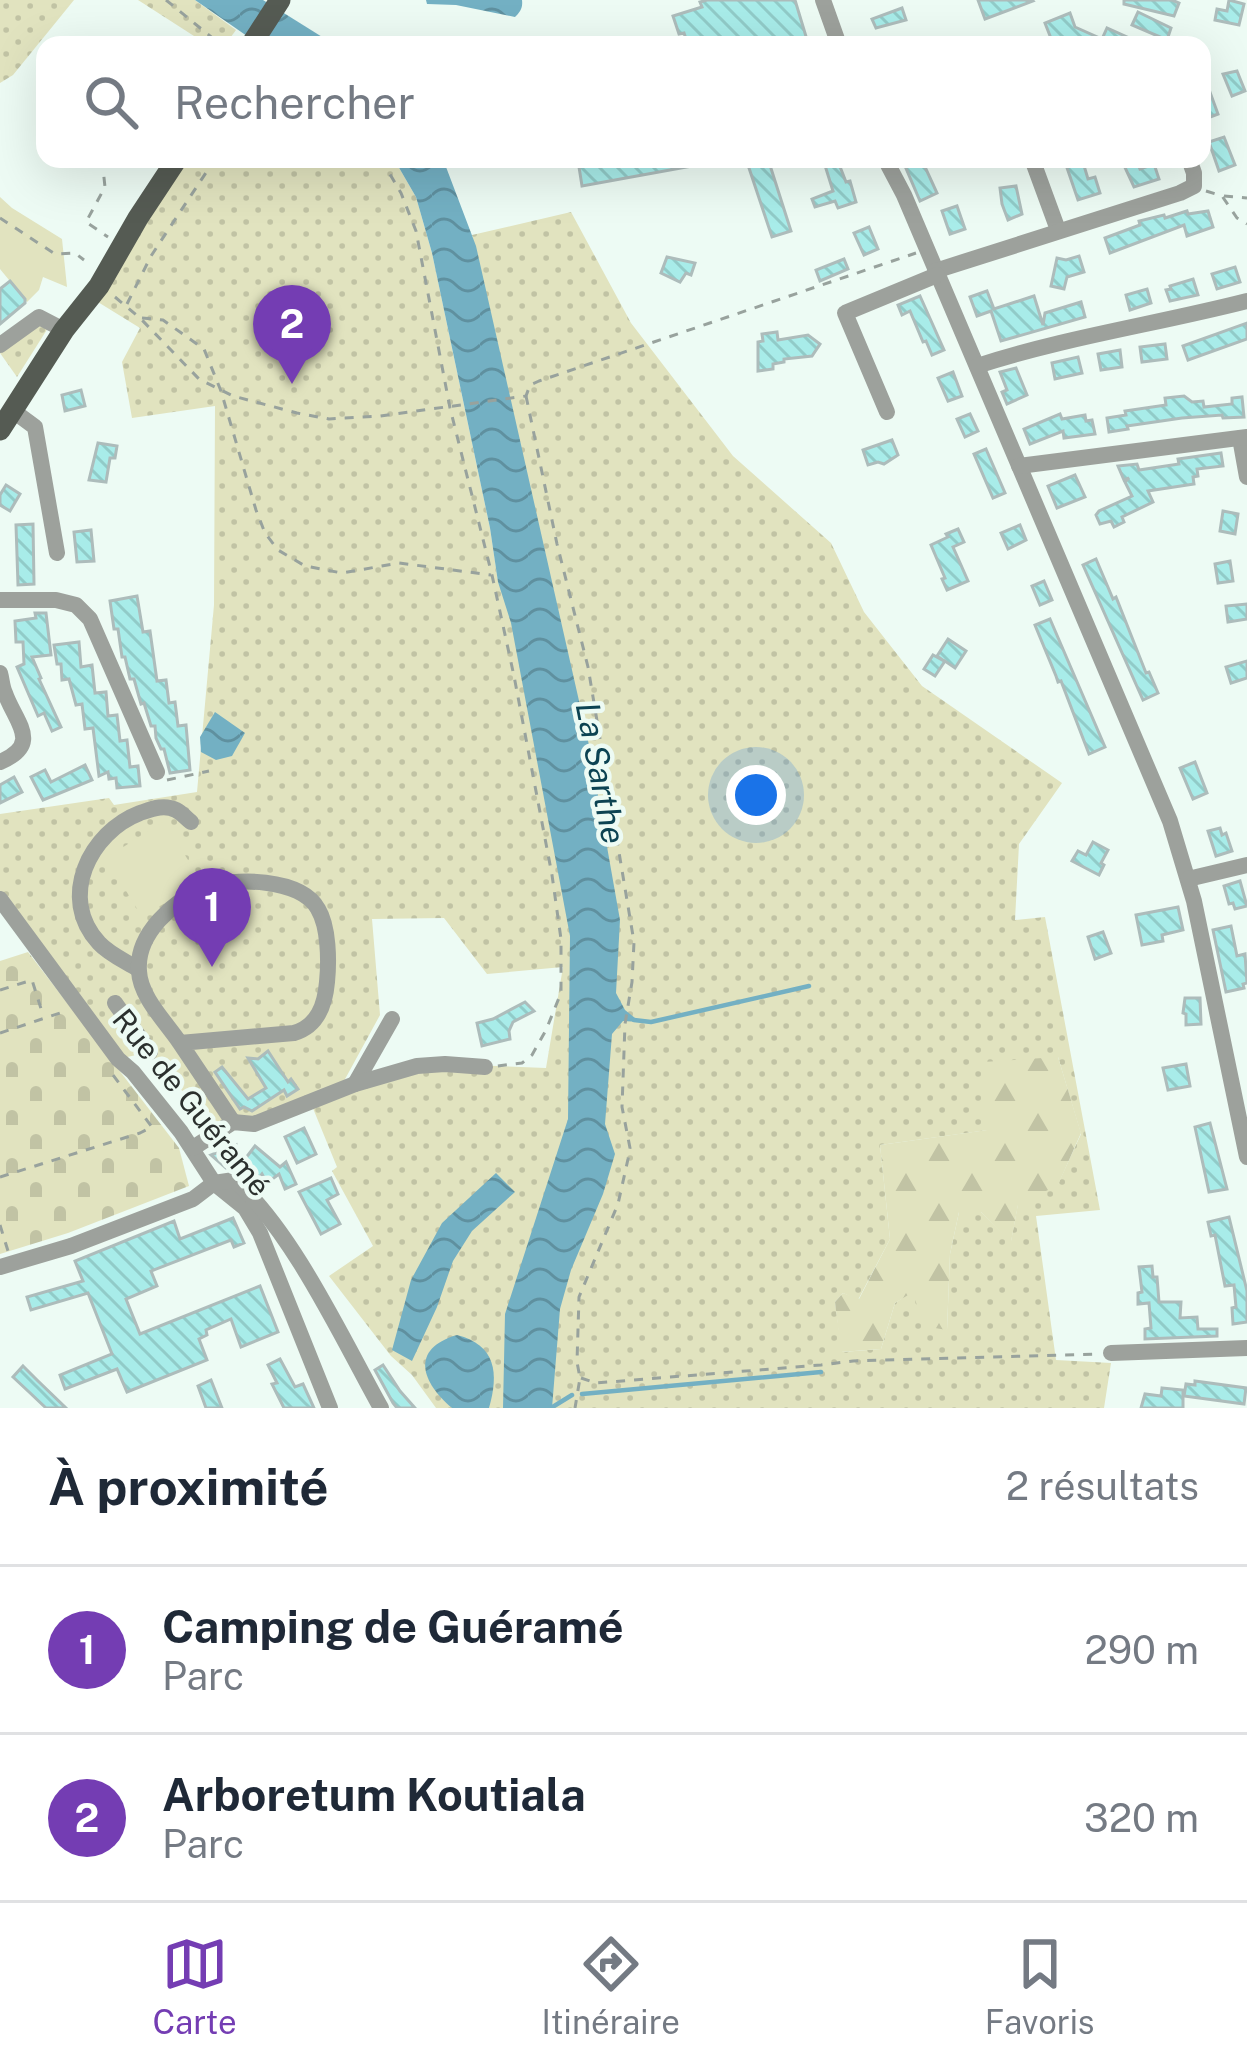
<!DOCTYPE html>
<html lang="fr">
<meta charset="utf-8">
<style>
body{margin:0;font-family:"Public Sans",sans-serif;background:#f2f2f3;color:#1f2937}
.you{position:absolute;left:756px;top:795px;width:42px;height:42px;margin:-30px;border:9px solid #fff;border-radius:50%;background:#1a73e8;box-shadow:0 0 0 18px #1a73e833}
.badge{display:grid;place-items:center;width:78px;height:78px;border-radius:50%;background:#743db3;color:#fff;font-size:39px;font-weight:700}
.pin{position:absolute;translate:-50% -99px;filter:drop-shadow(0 3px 6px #0008)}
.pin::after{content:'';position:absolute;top:63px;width:42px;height:36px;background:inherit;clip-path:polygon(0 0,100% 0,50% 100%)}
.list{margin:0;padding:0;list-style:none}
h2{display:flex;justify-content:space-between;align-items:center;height:156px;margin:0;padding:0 48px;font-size:51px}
h2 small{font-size:39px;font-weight:400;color:#747a83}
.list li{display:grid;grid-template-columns:78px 1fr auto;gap:36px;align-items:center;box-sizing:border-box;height:168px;padding:0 48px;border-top:3px solid #e0e1e3}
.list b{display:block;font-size:45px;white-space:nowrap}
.list p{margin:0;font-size:39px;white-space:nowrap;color:#747a83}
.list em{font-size:39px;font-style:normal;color:#747a83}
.icon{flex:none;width:66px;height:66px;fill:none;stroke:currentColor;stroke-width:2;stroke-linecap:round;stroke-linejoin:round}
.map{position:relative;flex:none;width:1247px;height:1408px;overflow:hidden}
.search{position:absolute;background:#fff;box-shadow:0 12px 48px #0002;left:36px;right:36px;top:36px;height:132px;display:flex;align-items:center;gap:30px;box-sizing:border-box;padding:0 42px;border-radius:24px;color:#747a83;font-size:45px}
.sheet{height:492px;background:#fff}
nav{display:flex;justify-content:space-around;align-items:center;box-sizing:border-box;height:168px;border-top:3px solid #e0e1e3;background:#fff;font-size:33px;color:#747a83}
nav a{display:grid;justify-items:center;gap:6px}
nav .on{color:#743db3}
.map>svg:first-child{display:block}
</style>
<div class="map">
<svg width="1247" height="1408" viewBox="0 0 1247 1408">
<defs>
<pattern id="grass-dots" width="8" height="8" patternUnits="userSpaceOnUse" patternTransform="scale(3)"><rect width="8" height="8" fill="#e1e3bf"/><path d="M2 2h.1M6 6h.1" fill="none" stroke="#c1c3a4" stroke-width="1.8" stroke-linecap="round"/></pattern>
<pattern id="forest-firs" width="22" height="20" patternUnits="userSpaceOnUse" patternTransform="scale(3)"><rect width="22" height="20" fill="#e1e3bf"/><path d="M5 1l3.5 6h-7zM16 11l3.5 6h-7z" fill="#c1c3a4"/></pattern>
<pattern id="cemetery-stones" width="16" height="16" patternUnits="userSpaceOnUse" patternTransform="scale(3)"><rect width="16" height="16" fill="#e1e3bf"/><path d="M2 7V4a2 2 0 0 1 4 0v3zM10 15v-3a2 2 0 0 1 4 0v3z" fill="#c1c3a4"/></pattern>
<pattern id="water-waves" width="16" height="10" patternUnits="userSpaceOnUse" patternTransform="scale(3)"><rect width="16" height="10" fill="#73b0c3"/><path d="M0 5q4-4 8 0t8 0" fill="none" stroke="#5f909f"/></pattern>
<pattern id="building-back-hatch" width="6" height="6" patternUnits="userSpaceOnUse" patternTransform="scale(3)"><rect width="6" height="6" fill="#a8ece9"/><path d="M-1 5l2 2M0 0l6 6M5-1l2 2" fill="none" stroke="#91cbc8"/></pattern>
</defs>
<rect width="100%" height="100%" fill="#edfbf4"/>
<g fill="url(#grass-dots)" fill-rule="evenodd">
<polygon points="0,0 74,0 13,75 0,83"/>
<polygon points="138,0 195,0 236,30 225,45 208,45"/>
<path d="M 180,159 L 394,159 L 416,197 L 432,253 L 490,528 L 498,581 L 550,579 L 472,235 L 571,212 L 631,323 L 733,456 L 831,543 L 864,612 L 922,686 L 1062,783 L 1019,844 L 1015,920 L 1045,917 L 1100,1210 L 1036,1216 L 1056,1360 L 1111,1363 L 1104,1408 L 436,1408 L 412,1375 L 391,1356 L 329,1276 L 373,1246 L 332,1171 L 337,1167 L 310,1101 L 446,1064 L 546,1068 L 563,967 L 487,974 L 444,918 L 372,919 L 380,1015 L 344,1081 L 217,1133 L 150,1052 L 118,1059 L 0,899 L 0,814 L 109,798 L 114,805 L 197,792 L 214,605 L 215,406 L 132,418 L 122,362 L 140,328 L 93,299 ZM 1058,1057 L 1081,1134 L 1058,1184 L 1018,1204 L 1011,1241 L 981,1212 L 959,1212 L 950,1254 L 947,1330 L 913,1291 L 895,1303 L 881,1349 L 842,1352 L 835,1302 L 843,1293 L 858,1300 L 890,1239 L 880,1145 L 988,1130 Z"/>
<polygon points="36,325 48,328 17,377 0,353"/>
</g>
<polygon fill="url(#forest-firs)" points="1058,1057 1081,1133 1058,1185 1018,1205 1011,1242 981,1212 959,1212 950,1254 947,1330 923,1326 913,1292 895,1303 881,1349 841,1352 835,1302 843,1293 859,1299 890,1239 880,1145 987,1130 983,1062"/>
<polygon fill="url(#cemetery-stones)" points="28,952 179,1148 189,1186 68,1233 0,1254 0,961"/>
<g fill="#e1e3bf">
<polygon points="0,197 12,208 62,239 67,287 43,277 39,290 27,302 0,269"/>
<polygon points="164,821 201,881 142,917 106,858"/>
</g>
<g fill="url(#water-waves)">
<polygon points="195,0 263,0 335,45 260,45"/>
<path d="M 426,0 L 522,0 C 523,8 520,12 515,17 L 456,5 L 427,4 Z"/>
<polygon points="394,159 443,159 476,246 589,745 620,920 616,993 625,1010 640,1022 623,1021 612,1034 605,1124 615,1154 603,1194 571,1270 560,1309 552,1408 503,1408 505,1314 568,1119 570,936 511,623 498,582 490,528 432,253 416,197"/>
<polygon points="215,712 245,733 232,756 216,760 201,752 200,737"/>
<polygon points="496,1173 515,1192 472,1231 453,1261 437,1307 412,1361 392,1350 411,1280 442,1223"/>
<path d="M 457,1335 C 496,1345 499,1373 489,1408 L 452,1408 C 422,1383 409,1349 457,1335 Z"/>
</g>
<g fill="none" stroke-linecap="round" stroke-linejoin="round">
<g stroke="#73b0c3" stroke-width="4.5">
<polyline points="634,1020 651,1022 809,986"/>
<polyline points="582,1394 821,1372"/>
<polyline points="551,1408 572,1395"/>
</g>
</g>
<g fill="url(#building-back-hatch)" stroke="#adbcbb" stroke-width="3">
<polygon points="707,0 795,0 808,43 770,45 768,40 749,45 688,45 684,33 679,34 673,16 702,7 700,2"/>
<polygon points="978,0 1032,0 1033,1 985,19"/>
<polygon points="1124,0 1172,0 1179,3 1174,16 1124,4"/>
<polygon points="1229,0 1244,4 1239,25 1215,20 1217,9 1227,11"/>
<polygon points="902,8 906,20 876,28 872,19"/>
<polygon points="1138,12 1171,28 1167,40 1132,25"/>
<polygon points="1070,13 1075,27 1102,39 1107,28 1145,45 1077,45 1061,38 1052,41 1045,23"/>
<polygon points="1237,71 1245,91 1232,96 1223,74"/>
<polygon points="1203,73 1218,114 1202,120 1202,74"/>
<polygon points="1224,137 1235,165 1219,171 1209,142"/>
<polygon points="623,159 703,159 703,164 582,186 579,167"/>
<polygon points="746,159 768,159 791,231 772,237"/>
<polygon points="823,159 837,159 846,182 850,181 856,202 838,208 835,201 815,207 812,199 833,191"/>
<polygon points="902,159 941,159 925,167 937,193 920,201"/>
<polygon points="1064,159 1082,159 1088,179 1095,177 1100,193 1078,200"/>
<polygon points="1130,159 1137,159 1140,169 1154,164 1159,179 1134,187 1122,161"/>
<polygon points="1016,186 1022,214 1008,220 1002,204 1000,188"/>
<polygon points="957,206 965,229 950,234 942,211"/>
<polygon points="1187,211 1188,214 1208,211 1213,227 1187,236 1184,225 1110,253 1105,238 1140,225 1139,221 1164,215 1165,218"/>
<polygon points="869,227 878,249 864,255 854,233"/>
<polygon points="1079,256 1084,272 1067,277 1064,289 1051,286 1057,258 1066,260"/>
<polygon points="667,257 695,263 691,275 686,273 680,282 661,273"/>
<polygon points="844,259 848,269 820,281 816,270"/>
<polygon points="1235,267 1240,282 1217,289 1212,274"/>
<polygon points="1193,279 1198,295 1170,301 1166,290 1171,289 1170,286"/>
<polygon points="10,281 25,299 25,303 0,324 0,289"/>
<polygon points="1147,289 1151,303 1130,310 1126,295"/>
<polygon points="987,291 994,309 1034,296 1043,325 1045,313 1081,302 1085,317 1001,341 991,311 977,316 970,297"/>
<polygon points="920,296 944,350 932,355 926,341 923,342 910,311 902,315 898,305"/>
<polygon points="1247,323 1247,339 1188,360 1183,346"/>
<polygon points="777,332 778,340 808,335 820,344 812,356 784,359 784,362 773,364 773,369 758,371 758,342 763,341 762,334"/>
<polygon points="1165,344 1167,359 1142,362 1140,347"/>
<polygon points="1120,350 1122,367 1101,370 1098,354"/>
<polygon points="1078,357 1082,373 1055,379 1052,363"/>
<polygon points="1016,368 1027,395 1007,404 1002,392 1007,390 1000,372"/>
<polygon points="953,372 962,396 948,401 938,378"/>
<polygon points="81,390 85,406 65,411 62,395"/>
<polygon points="1184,396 1192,402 1203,401 1204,407 1232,404 1232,398 1242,397 1244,417 1223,418 1222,415 1182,418 1127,426 1128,429 1109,432 1107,418 1126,415 1125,411 1166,405 1165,398"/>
<polygon points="970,414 978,431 965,437 957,419"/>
<polygon points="1060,414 1062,419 1085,415 1086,421 1092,420 1095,434 1064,438 1063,431 1030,444 1024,429"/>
<polygon points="892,440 898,455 884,464 878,462 868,465 863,450"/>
<polygon points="98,443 117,446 115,458 110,458 106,482 89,480"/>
<polygon points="986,449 1005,493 993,498 974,454"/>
<polygon points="1221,453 1223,466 1197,469 1198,476 1193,477 1194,484 1148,491 1153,502 1122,517 1124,522 1114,527 1111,521 1100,524 1096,515 1099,511 1132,496 1125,482 1129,478 1124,480 1118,466 1137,464 1139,470 1179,464 1178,459"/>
<polygon points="1075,475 1085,497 1057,508 1048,486"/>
<polygon points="6,485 20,494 10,511 0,505 0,495"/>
<polygon points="1223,511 1238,514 1235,534 1220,531"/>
<polygon points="33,524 34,584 18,585 16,525"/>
<polygon points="1020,525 1026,540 1008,549 1001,533"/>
<polygon points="958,529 964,542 953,547 968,581 947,590 942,579 945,578 931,545 948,537 946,534"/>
<polygon points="91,530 94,561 77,562 74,532"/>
<polygon points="1096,559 1113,599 1116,597 1146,673 1149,672 1158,693 1143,700 1083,565"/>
<polygon points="1230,561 1233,581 1218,583 1215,564"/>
<polygon points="1044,581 1052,600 1040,605 1032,586"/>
<polygon points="137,596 143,632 150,631 157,681 166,680 169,703 175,702 178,726 186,725 190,770 170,773 164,749 161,749 156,738 155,726 151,726 144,703 141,704 134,679 130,679 125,657 122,657 118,629 114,629 110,601"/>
<polygon points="1247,604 1247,619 1228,622 1226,606"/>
<polygon points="35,613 46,613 51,655 32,657 41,678 39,679 61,727 52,731 44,713 38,716 17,667 24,664 23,642 16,642 15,621 36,618"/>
<polygon points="1050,619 1105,747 1089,754 1061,681 1058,682 1056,676 1035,625"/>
<polygon points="948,639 966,651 955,668 945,661 935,676 924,669 933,655 944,661 937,656"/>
<polygon points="79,642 81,667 92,665 95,693 106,692 108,716 117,715 120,741 127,740 130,767 138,766 140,786 117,788 116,778 109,779 108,772 99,776 93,728 85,729 82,704 76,705 69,679 62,680 61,664 57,664 54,645"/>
<polygon points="1247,661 1247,678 1231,683 1226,667"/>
<polygon points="1195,762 1207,793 1193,799 1180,768"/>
<polygon points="85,765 92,780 43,800 31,777 45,770 51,782"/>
<polygon points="14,777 22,792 0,803 0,785"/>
<polygon points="1220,828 1222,835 1226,833 1232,851 1216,856 1208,831"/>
<polygon points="1093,842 1108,850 1101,863 1104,865 1099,875 1072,861 1078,851 1086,855"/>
<polygon points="1240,881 1247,906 1235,909 1233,903 1229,904 1224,886"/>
<polygon points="1178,907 1183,930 1162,935 1163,941 1142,945 1136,915"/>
<polygon points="1231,926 1237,956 1245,954 1247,983 1243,984 1244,988 1226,992 1213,930"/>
<polygon points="1103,932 1111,953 1095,959 1088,937"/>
<polygon points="1185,998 1200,998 1201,1024 1186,1025 1186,1014 1183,1013"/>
<polygon points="525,1002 534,1011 513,1022 509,1031 510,1039 482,1046 477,1023 493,1019"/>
<polygon points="268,1051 288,1082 291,1079 298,1089 287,1096 284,1090 252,1111 244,1107 240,1109 215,1072 222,1067 248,1099 266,1088 248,1058 258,1059"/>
<polygon points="1186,1064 1190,1086 1168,1090 1163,1068"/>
<polygon points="1210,1123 1227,1189 1209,1192 1195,1127"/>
<polygon points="304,1128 316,1154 297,1163 285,1137"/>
<polygon points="236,1145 238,1168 226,1168 211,1155"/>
<polygon points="255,1146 280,1167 286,1162 296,1184 285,1189 279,1174 267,1183 262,1174 255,1183 238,1168"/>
<polygon points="331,1178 338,1194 327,1200 340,1224 321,1234 299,1192"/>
<polygon points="1229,1217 1247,1291 1247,1322 1233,1324 1232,1308 1236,1307 1234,1285 1225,1286 1215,1235 1211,1236 1208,1222"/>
<polygon points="233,1218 244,1243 234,1247 231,1240 151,1271 157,1286 126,1299 140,1334 260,1286 278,1332 241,1347 231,1319 206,1330 207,1335 199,1339 207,1360 127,1392 117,1369 65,1389 60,1375 112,1354 88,1293 31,1310 27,1297 83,1281 75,1261 174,1221 180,1239"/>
<polygon points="1152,1266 1153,1277 1157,1277 1159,1302 1181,1302 1180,1318 1197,1317 1198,1329 1217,1329 1217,1336 1145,1339 1145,1329 1151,1328 1149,1303 1138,1304 1138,1293 1142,1292 1139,1267"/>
<polygon points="280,1359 295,1387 303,1384 314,1408 284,1408 272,1384 277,1383 268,1365"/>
<polygon points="383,1365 400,1391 415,1408 397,1408 393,1403 375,1370"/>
<polygon points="23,1366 38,1381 66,1408 46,1408 28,1391 13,1377"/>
<polygon points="211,1380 222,1408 206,1408 198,1386"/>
<polygon points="1195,1381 1246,1388 1244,1404 1184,1396 1186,1384 1195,1385"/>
<polygon points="1162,1388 1183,1390 1183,1408 1141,1408 1145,1394 1161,1396"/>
</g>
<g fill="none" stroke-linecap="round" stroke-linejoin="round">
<g stroke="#98a29d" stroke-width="3" stroke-dasharray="9 9" stroke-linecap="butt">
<polyline points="166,0 221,45"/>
<polyline points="102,159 105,187 86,222 108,237"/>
<polyline points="381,159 401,193 416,231 450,408 492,575 514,676 552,875 561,939 561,993 546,1030 532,1055 522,1063 497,1066"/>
<polyline points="1206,191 1222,196 1237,218 1247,224"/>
<polyline points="1224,196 1247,198"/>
<polyline points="0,218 55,254 75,253 84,260"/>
<polyline points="115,297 140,318 199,379 233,396 297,413 329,419 380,416 526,396 530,385 539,381 916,253"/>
<polyline points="127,304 151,256 215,159"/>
<polyline points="142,318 163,320 204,349 221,391 256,510 265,533 278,550 305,566 342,573 399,563 491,575"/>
<polyline points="526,396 557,544 588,667 634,942 632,982 625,1024 622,1107 630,1148 628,1159 618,1204 579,1297 577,1362 580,1378 575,1408"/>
<polyline points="167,780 209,771"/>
<polyline points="0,990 32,980 43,1015"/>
<polyline points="0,1033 63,1012"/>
<polyline points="0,1177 140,1133 152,1127 113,1075"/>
<polyline points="0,1225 8,1251"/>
<polyline points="581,1378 596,1383 821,1365 853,1361 1097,1354"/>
</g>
<g stroke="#9da19c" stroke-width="16">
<polyline points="823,0 839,45"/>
<polyline points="885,159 904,195 1170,821 1194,901 1247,1157"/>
<polyline points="1032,159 1058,230"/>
<polyline points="935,271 1180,193 1194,186 1194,173 1189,159"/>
<polyline points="0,345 39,317 64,330"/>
<path d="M 977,366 C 1066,337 1157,324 1247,301"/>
<polyline points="12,410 35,427 57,553"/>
<polyline points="887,412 845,313 937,275"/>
<polyline points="1240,438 1247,477"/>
<polyline points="1019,466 1247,437"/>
<polyline points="0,600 56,600 76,605 90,619 157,772"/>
<path d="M 0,673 C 2,680 2,687 5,693 C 15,722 43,744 0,762"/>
<polyline points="1188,879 1247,865"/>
<polyline points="0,899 118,1059 133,1072 181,1132 214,1183 245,1208 260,1233 330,1408"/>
<path d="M 138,969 C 125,961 109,954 99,943 C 57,898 90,832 140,813 C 152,809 164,804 176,810 C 182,813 186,818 191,822"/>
<polyline points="115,1003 150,1052"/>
<path d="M 180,1043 C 166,1022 140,997 139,971 C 136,934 173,901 205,888 C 233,877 301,878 318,909 C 329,927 329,962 327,982 C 325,1005 318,1026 294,1033 L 180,1043 L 233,1122"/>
<polyline points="355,1084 392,1019"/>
<polyline points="193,1148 233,1122 254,1124 355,1084 417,1066 445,1064 485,1067"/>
<path d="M 0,1267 L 71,1246 L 193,1199 L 214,1183 L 234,1180 C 292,1230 343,1340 381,1408"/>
<polyline points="1111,1353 1247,1348"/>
</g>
<g stroke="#555b53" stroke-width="21">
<polyline points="251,45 280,0"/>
<polyline points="0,430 64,330 99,286 138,218 177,159"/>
</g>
</g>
<g text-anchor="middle" stroke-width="9" stroke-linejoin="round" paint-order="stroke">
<g font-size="30" fill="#2b302e" stroke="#edfbf4">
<text transform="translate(191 1103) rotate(51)" y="10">Rue de Guéramé</text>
</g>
<g font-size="33" font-style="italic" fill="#0c4352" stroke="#edfbf4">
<text transform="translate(601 773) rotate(79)" y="12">La Sarthe</text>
</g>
</g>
</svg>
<div class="you"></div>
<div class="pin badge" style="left:212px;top:967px">1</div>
<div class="pin badge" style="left:292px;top:384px">2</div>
<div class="search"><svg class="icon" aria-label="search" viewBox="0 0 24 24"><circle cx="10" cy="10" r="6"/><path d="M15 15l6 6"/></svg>Rechercher</div>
</div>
<section class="sheet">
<h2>À proximité<small>2 résultats</small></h2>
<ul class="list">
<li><span class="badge">1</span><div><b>Camping de Guéramé</b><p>Parc</p></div><em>290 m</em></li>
<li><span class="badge">2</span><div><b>Arboretum Koutiala</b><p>Parc</p></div><em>320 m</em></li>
</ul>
</section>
<nav>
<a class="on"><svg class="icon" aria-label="map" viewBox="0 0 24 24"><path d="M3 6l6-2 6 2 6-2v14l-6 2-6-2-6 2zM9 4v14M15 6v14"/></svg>Carte</a>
<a><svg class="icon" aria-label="directions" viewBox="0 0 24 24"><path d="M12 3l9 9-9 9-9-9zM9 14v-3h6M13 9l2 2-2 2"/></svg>Itinéraire</a>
<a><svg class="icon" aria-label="saved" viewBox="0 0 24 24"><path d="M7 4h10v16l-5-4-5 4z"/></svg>Favoris</a>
</nav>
